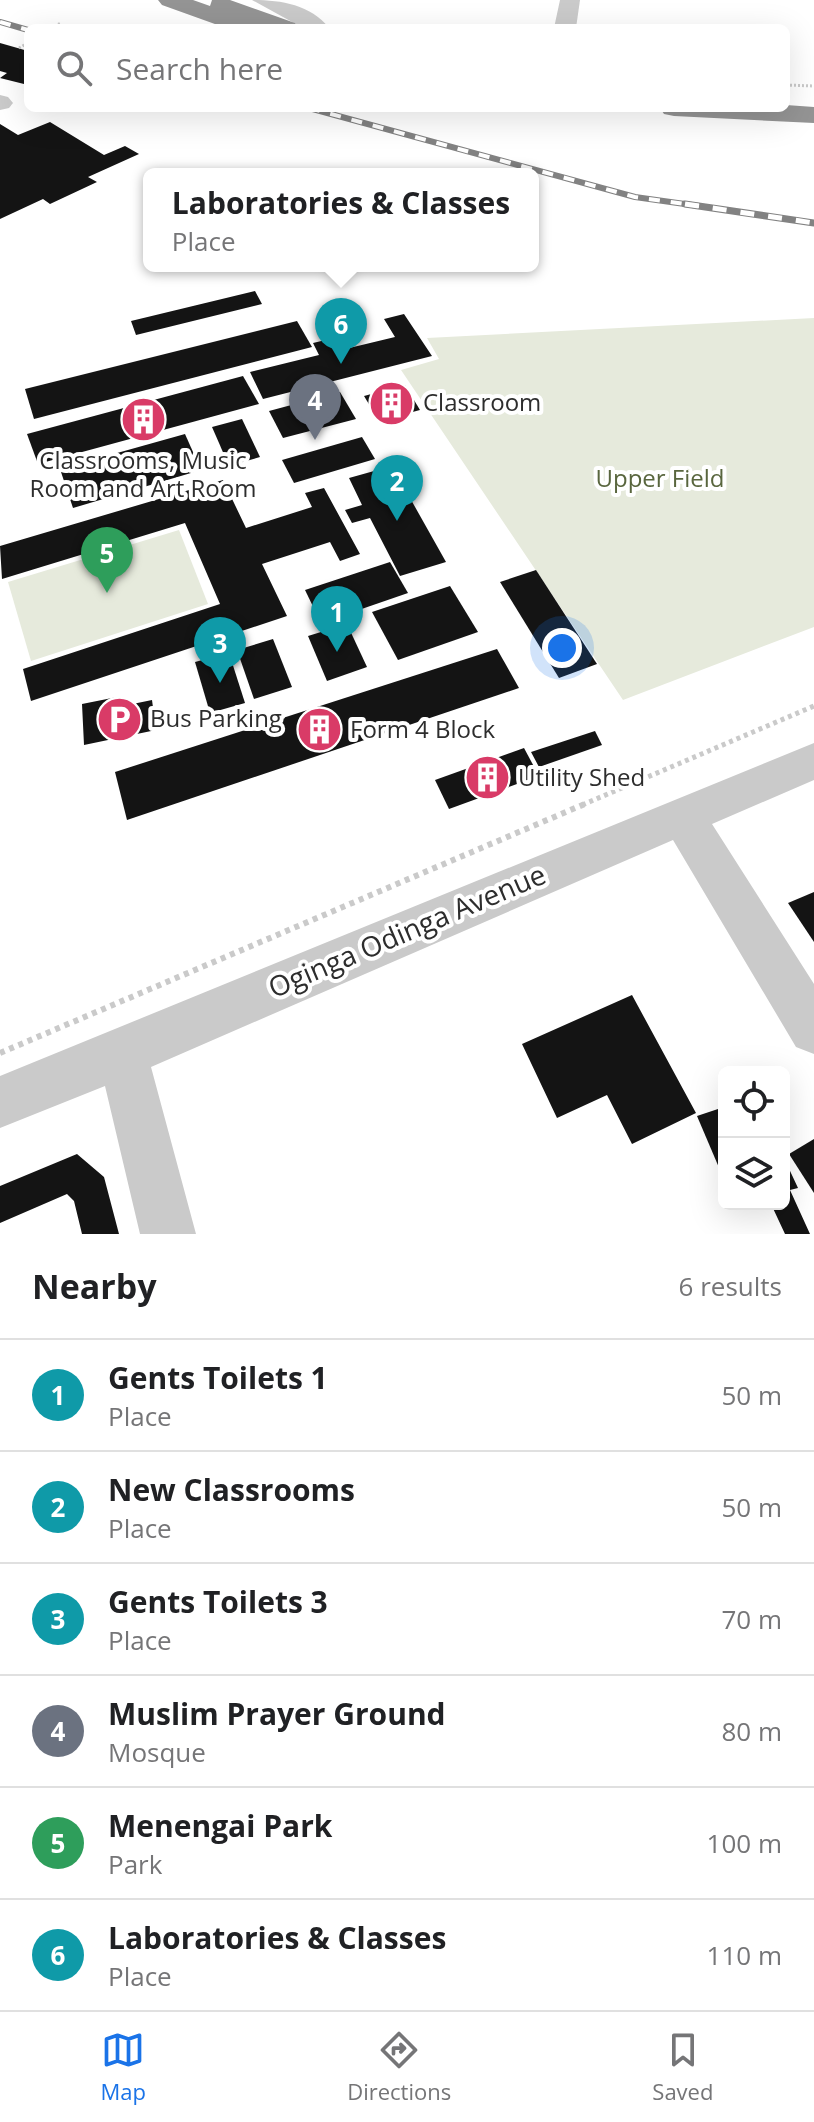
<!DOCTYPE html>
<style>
body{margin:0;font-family:"Open Sans",sans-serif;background:#f6f6f6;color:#202124}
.controls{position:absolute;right:24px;bottom:24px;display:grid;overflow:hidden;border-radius:12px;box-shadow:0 8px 32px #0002}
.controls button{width:72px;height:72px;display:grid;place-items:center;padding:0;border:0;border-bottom:2px solid #e0e0e0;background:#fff;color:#202124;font:40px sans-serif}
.you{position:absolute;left:562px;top:648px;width:28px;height:28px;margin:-20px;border:6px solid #fff;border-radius:50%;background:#1a73e8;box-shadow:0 0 0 12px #1a73e833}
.badge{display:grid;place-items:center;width:52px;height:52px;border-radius:50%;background:#1a73e8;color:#fff;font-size:26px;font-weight:700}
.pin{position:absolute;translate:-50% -66px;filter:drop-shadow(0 2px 4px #0008)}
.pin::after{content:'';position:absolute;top:42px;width:28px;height:24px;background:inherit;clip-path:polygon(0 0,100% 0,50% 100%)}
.popup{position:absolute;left:143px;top:168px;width:396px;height:104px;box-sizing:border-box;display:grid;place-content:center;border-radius:12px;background:#fff;filter:drop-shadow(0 2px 6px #0005);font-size:26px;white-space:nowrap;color:#757577}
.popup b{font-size:30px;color:#202124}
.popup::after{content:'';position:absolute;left:50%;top:100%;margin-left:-16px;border:16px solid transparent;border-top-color:#fff}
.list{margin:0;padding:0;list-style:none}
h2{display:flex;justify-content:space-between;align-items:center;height:104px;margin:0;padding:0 32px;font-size:34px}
h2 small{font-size:26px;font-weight:400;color:#757577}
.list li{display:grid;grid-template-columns:52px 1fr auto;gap:24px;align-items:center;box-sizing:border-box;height:112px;padding:0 32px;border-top:2px solid #e0e0e0}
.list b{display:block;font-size:30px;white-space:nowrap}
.list p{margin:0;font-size:26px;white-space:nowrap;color:#757577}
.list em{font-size:26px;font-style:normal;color:#757577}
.icon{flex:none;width:44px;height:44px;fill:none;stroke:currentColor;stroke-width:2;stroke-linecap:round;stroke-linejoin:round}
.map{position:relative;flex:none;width:814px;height:1234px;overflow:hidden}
.search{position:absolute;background:#fff;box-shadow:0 8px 32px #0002;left:24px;right:24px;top:24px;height:88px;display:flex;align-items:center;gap:20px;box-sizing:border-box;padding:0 28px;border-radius:12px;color:#757577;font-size:30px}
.sheet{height:776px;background:#fff}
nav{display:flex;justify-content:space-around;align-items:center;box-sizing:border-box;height:112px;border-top:2px solid #e0e0e0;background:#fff;font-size:22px;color:#757577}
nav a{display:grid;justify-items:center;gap:4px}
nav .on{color:#1a73e8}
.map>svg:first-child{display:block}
</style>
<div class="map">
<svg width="814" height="1234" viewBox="0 0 814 1234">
<rect width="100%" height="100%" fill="#fff"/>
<g fill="#e6eadc">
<polygon points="814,318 814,627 623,700 401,370 439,359 427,338"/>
<polygon points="179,530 208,604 31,661 8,582"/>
</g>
<g fill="#141414">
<polygon points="0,43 28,51 28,85 0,78 7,73 0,71"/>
<polygon points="50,122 104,155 125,146 139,154 88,177 97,182 50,204 43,199 0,219 0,124 18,135"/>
<polygon points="255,291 262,304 136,335 131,321"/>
<polygon points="404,314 432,356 263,399 250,372 319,355 313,343 334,338 341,350 395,337 384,319"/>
<polygon points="297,321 312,347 34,419 25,389"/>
<polygon points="243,376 259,404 38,464 27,434"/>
<polygon points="405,385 420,410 379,421 364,396"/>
<polygon points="340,392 356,419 283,438 269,411"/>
<polygon points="242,419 260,457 229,466 212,427"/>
<polygon points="185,434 201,470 73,508 60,469"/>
<polygon points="362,437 375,459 294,483 282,460"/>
<polygon points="392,466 446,562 400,576 370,518 352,523 345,510 362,505 349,478"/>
<polygon points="223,480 246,528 312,507 305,493 324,488 360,554 340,561 330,542 262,564 287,616 31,701 23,669 220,604 185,523 2,579 0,546"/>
<polygon points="390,562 408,593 321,623 305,590"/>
<polygon points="536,570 597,664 559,678 500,582"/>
<polygon points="450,586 478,632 398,660 372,612"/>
<polygon points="347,624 367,667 327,681 308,636"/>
<polygon points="273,639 292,687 254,699 237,650"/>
<polygon points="497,649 519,688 127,820 115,772"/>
<polygon points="229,653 245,703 210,713 195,662"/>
<polygon points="117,697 118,707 152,700 156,730 84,745 82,704"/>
<polygon points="595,731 602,745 539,767 531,752"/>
<polygon points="524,748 539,776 449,809 435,780"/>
<polygon points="814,892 814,942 788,903"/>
<polygon points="632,995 696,1113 632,1144 607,1095 557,1118 522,1044"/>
<polygon points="724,1107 724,1169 720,1170 697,1116"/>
<polygon points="814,1139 814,1193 789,1154"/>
<polygon points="77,1154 104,1177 119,1234 82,1234 74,1201 67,1194 0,1223 0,1186"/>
<polygon points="784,1158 798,1188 790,1190 810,1234 785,1234 771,1204 784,1204"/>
</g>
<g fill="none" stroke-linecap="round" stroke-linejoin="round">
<g stroke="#cacaca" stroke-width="3" stroke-dasharray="2 2" stroke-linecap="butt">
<polyline points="51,28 61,23"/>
<polyline points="19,48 28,43"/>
<polyline points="786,85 814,86"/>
</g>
<polyline stroke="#cacaca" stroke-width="5" stroke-dasharray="4 4" stroke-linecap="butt" points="582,805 814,706"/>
<polyline stroke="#cacaca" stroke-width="6" stroke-dasharray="5 5" stroke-linecap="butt" points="0,1053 587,803"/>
<g fill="#cacaca" fill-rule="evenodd">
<path d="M 252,0 C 280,0 310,4 329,28 L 303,28 Z"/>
<polygon points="560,0 580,0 576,28 554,28"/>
<polygon points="0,95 8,97 13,103 9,108 0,110"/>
<polygon points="814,743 814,780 712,824 814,984 814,1054 796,1047 673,840 151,1067 196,1234 140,1234 105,1086 0,1128 0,1076"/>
</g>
<g fill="#949494" fill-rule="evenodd">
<polygon points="158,0 193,0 210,6 212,0 230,0 295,23 298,28 226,28 162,5"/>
<polygon points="786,105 814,107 814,123 674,116 664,114 660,108 786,108"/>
</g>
<defs>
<g id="rail-far1">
<polyline points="0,22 28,30"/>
<polyline points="309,108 635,197 699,206"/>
</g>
<polyline id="rail" points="685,204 814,223"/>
</defs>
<use href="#rail-far1" stroke="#828282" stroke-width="6"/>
<use href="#rail" stroke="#828282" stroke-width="7"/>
<use href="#rail-far1" stroke="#fff" stroke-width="4" stroke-dasharray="11" stroke-linecap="butt"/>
<use href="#rail" stroke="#fff" stroke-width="5" stroke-dasharray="14" stroke-linecap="butt"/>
</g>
<defs>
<symbol id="building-disc" viewBox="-11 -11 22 22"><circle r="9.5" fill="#d93b67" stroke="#fff"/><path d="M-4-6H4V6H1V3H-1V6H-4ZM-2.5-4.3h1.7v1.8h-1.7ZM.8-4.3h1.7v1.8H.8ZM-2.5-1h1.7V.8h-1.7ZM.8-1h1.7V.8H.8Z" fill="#fff"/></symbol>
<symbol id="parking-disc" viewBox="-11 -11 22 22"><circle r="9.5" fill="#d93b67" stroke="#fff"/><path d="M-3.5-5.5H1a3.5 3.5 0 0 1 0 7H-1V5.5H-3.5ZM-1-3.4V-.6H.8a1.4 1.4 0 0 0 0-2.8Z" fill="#fff"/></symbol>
</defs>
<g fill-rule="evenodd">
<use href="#building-disc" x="366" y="378" width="51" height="51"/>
<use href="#building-disc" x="118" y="394" width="51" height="51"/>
<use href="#parking-disc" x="94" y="694" width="51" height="51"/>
<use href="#building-disc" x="294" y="704" width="51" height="51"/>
<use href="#building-disc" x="462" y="752" width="51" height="51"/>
</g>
<g text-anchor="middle" stroke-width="8" stroke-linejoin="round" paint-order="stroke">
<g font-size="24" fill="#2d2d2d" stroke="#fff" text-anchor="start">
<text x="423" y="411">Classroom</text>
<text x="143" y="469" text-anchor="middle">Classrooms, Music<tspan x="143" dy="28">Room and Art Room</tspan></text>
<text x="150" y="727">Bus Parking</text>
<text x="350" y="738">Form 4 Block</text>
<text x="518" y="786">Utility Shed</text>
</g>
<g font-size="24" fill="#59663e" stroke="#fff">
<text x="660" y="487">Upper Field</text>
</g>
<g font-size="28" fill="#2d2d2d" stroke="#fff">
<text transform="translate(407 931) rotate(-23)" y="10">Oginga Odinga Avenue</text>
</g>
</g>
</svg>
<div class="controls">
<button><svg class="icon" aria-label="locate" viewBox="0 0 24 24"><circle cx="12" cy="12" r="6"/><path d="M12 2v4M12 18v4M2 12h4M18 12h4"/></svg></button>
<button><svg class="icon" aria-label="layers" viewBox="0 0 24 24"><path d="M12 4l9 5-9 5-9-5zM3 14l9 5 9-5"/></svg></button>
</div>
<div class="you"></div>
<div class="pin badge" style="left:337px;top:652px;background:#0f9aa8">1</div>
<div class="pin badge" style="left:397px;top:521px;background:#0f9aa8">2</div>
<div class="pin badge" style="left:220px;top:683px;background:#0f9aa8">3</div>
<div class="pin badge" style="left:315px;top:440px;background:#6b7280">4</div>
<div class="pin badge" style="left:107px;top:593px;background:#2e9e5b">5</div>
<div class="pin badge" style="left:341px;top:364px;background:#0f9aa8">6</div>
<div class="popup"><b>Laboratories &amp; Classes</b>Place</div>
<div class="search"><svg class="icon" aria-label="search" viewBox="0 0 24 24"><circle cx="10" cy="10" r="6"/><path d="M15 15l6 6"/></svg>Search here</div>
</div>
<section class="sheet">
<h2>Nearby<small>6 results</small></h2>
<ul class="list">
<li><span class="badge" style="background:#0f9aa8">1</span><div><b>Gents Toilets 1</b><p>Place</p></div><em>50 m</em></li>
<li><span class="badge" style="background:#0f9aa8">2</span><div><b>New Classrooms</b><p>Place</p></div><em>50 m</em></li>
<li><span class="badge" style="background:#0f9aa8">3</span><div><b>Gents Toilets 3</b><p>Place</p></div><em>70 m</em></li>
<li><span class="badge" style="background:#6b7280">4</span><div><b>Muslim Prayer Ground</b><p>Mosque</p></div><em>80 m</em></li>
<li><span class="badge" style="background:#2e9e5b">5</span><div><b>Menengai Park</b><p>Park</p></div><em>100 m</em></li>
<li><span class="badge" style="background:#0f9aa8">6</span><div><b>Laboratories &amp; Classes</b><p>Place</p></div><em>110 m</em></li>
</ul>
</section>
<nav>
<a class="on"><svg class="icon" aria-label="map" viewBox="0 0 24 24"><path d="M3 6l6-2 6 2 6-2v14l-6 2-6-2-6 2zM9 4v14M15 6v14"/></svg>Map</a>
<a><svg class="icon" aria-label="directions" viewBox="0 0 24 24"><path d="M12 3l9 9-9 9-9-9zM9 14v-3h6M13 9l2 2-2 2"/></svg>Directions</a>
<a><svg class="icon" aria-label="saved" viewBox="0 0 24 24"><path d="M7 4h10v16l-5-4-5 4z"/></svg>Saved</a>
</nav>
